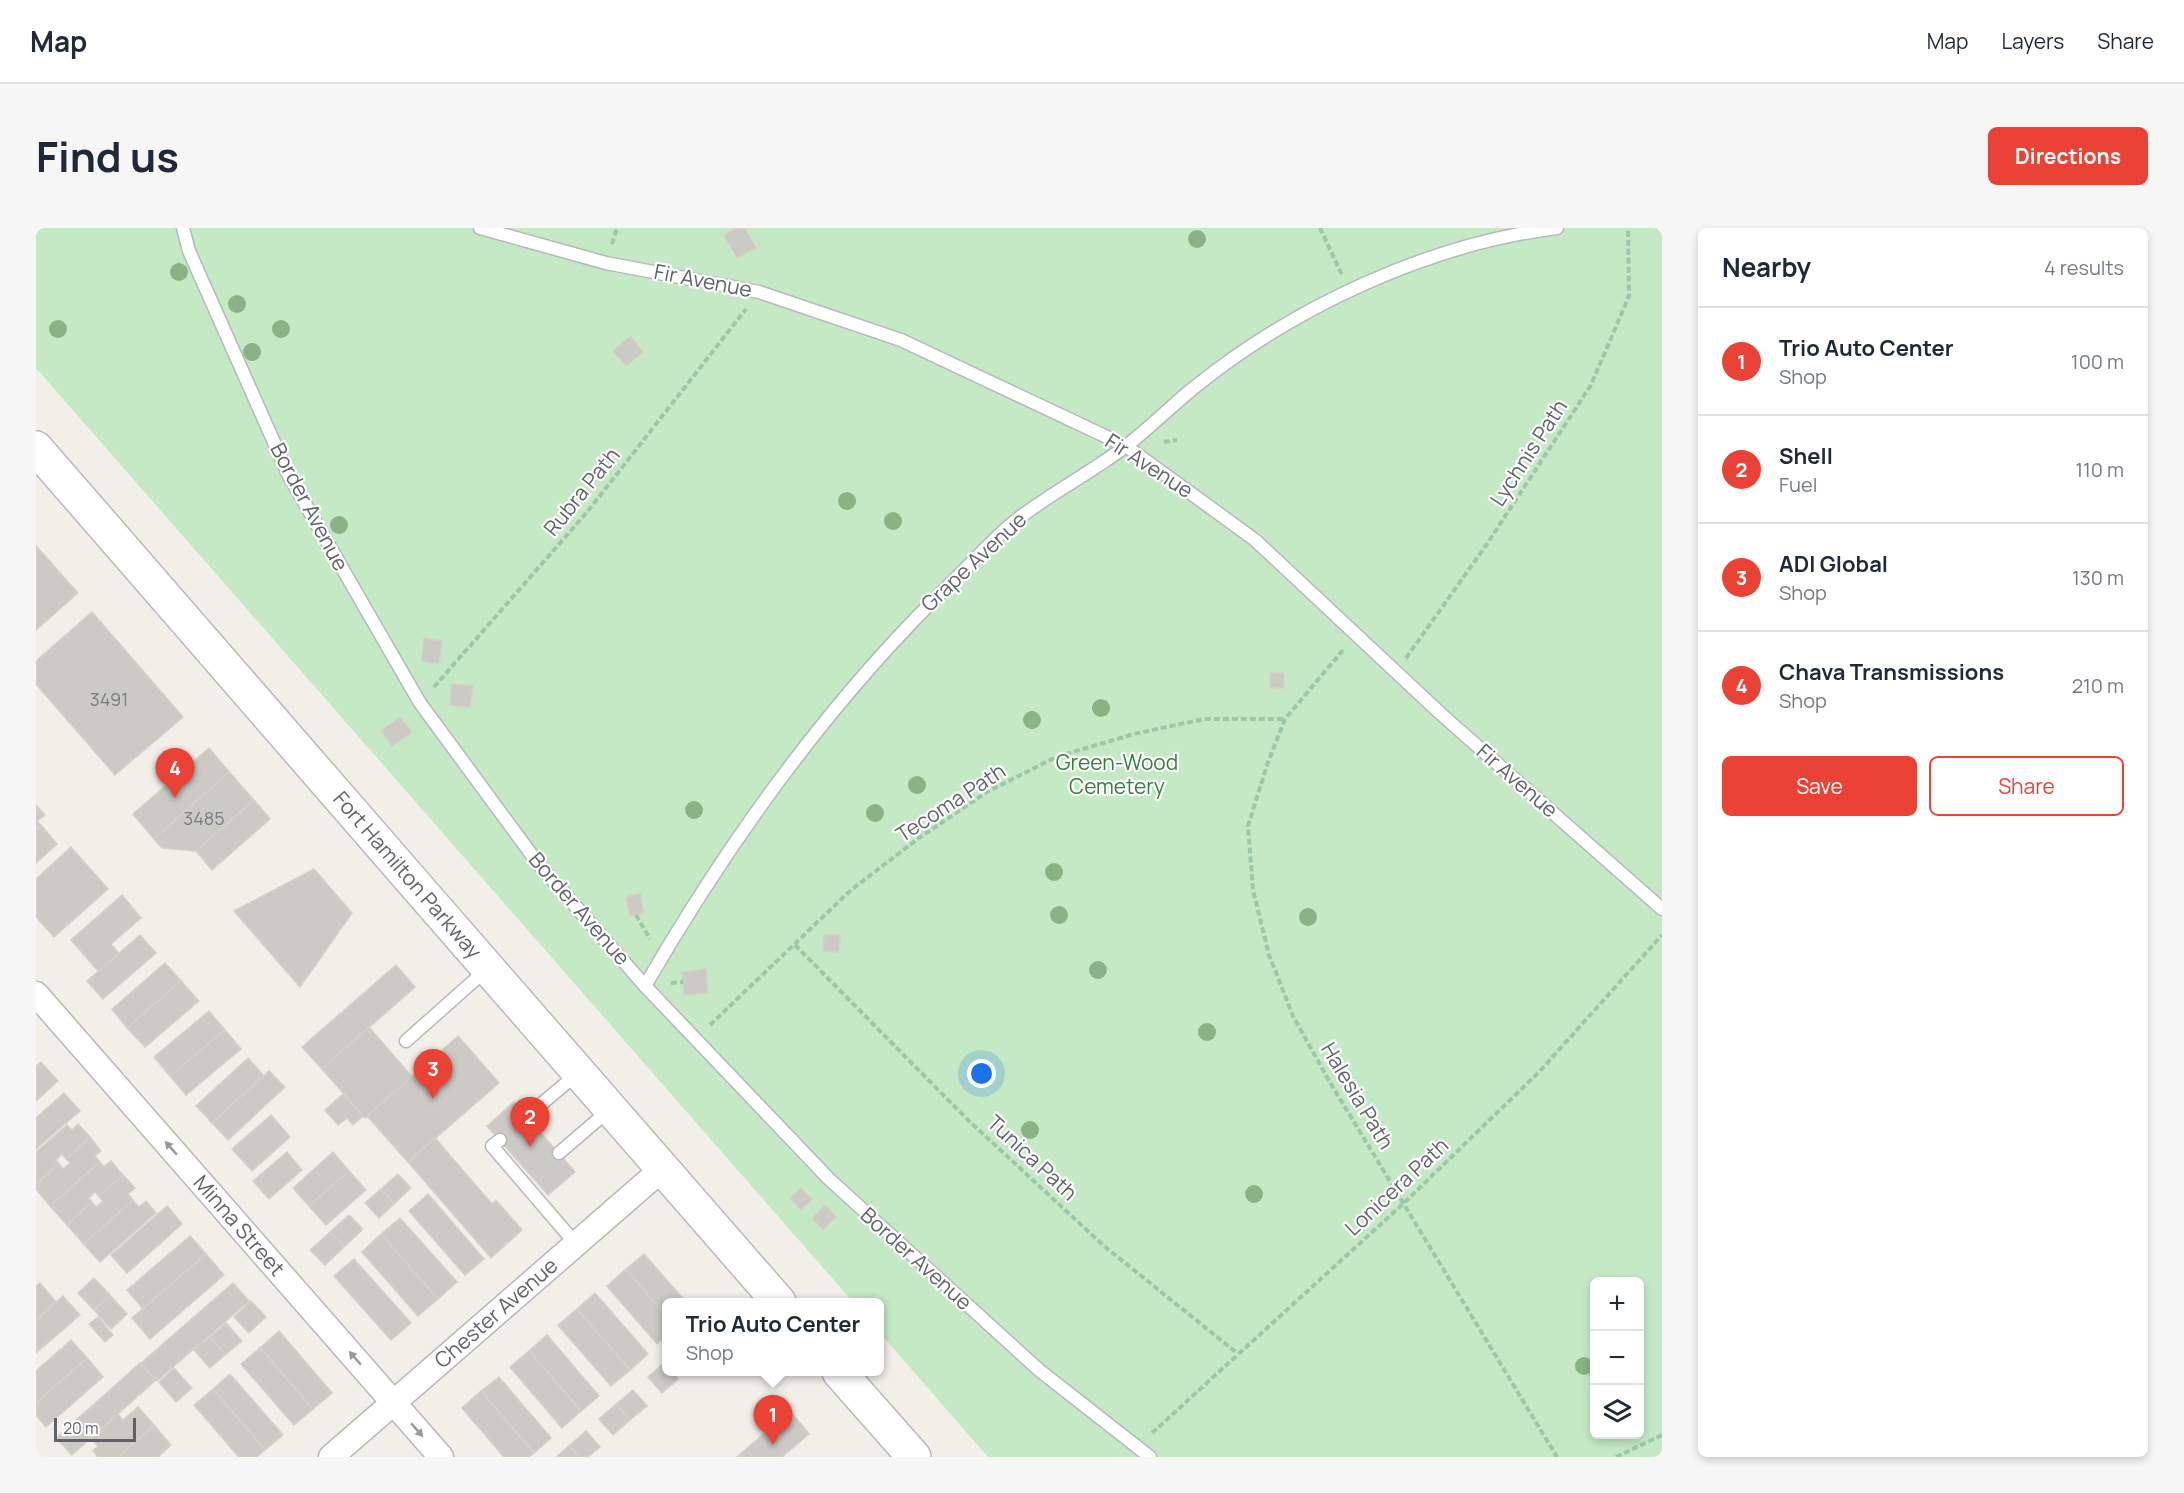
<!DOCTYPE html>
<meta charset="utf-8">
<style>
body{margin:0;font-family:Manrope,sans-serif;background:#f6f6f7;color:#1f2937}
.controls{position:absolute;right:18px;bottom:18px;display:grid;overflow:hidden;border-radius:9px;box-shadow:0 3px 9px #0003}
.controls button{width:54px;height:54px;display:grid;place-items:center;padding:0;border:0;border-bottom:2px solid #e0e1e3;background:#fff;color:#1f2937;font:30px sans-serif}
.scale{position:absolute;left:18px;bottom:15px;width:82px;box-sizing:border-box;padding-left:6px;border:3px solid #5f6368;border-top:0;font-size:16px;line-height:21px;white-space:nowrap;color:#5f6368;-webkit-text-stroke:4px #fff;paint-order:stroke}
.you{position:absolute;left:946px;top:846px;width:21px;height:21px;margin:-15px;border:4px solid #fff;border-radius:50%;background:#1a73e8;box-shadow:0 0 0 9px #1a73e833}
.badge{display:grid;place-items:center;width:39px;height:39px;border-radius:50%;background:#ea4335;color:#fff;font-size:20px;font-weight:700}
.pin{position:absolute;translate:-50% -50px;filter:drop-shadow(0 2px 3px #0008)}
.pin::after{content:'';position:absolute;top:32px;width:21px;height:18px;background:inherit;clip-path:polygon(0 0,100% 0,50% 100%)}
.popup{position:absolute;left:626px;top:1070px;width:222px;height:78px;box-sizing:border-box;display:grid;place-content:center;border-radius:9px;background:#fff;filter:drop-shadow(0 2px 4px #0005);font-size:20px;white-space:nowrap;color:#747a83}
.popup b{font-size:22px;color:#1f2937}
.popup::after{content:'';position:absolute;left:50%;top:100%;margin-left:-12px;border:12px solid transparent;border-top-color:#fff}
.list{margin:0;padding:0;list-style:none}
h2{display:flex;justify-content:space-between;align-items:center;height:78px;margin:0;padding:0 24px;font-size:26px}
h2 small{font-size:20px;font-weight:400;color:#747a83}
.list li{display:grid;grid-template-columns:39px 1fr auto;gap:18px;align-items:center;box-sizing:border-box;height:108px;padding:0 24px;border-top:2px solid #e0e1e3}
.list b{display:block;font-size:22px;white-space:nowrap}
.list p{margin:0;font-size:20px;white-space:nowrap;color:#747a83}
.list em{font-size:20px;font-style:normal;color:#747a83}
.actions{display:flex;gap:12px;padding:18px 24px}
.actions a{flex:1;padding:14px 0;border:2px solid #ea4335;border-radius:9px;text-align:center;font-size:21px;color:#ea4335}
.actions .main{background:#ea4335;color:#fff}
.icon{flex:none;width:33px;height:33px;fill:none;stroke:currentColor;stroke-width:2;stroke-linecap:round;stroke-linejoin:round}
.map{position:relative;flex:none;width:1626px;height:1229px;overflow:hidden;border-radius:9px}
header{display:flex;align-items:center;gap:36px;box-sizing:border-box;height:84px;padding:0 30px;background:#fff;border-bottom:2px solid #e0e1e3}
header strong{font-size:28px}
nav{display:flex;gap:33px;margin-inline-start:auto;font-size:21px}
.intro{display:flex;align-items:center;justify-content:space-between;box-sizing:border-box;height:144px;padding:0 36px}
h1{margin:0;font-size:42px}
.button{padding:15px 27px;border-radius:9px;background:#ea4335;color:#fff;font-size:21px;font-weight:700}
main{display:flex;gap:36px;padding:0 36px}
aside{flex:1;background:#fff;border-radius:9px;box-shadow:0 3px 9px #0003}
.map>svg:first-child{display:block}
</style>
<header>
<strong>Map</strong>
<nav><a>Map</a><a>Layers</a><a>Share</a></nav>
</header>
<div class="intro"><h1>Find us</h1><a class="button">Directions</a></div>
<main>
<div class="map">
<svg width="1626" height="1229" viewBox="0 0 1626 1229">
<rect width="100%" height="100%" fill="#f1efe8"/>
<path fill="#c5e8c5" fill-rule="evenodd" d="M 0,0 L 1626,0 L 1626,1229 L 952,1229 L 844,1105 L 843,1074 L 817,1074 L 0,140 ZM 1558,1054 L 1604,1054 L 1604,1206 L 1558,1206 Z"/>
<g fill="#cccac5" stroke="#d6d1c6" stroke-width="1.5">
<polygon points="701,0 709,0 720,20 701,30 688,7"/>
<polygon points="594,108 607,124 590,138 577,123"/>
<polygon points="0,318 42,365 0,402"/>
<polygon points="56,384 147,489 79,547 0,456 0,433"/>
<polygon points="388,410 406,413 403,436 385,433"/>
<rect x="1234" y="445" width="14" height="15"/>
<polygon points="416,456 437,458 434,479 414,477"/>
<polygon points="364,489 376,504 356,518 345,503"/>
<polygon points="173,520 193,544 118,611 97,586"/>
<polygon points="193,544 218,572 160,623 126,620 118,611"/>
<polygon points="218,572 234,591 176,642 160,623"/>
<polygon points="0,577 9,587 1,593 5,597 0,602"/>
<polygon points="5,597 21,616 0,635 0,602"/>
<polygon points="35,619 72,661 18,709 0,689 0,651"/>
<polygon points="278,641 316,685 264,759 198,683"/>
<polygon points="604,665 608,685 594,688 590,669"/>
<polygon points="86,667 105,690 75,716 83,725 63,744 35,712"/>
<polygon points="104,707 120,725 67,771 51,753"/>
<polygon points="788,707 804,707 803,724 787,723"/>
<polygon points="129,735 145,753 91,800 76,781"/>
<polygon points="360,737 379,759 286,841 266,819"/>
<polygon points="670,741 672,765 648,767 646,744"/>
<polygon points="145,753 163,773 109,819 91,800"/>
<polygon points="173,783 189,802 134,848 118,829"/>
<polygon points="333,799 376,849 329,890 286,841"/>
<polygon points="189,802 205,821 150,867 134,848"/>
<polygon points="422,808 463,855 372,934 331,888"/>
<polygon points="212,830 228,848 176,895 160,878"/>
<polygon points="5,834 22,853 0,873 0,838"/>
<polygon points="233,843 249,859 192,912 176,895"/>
<polygon points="28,865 44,883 0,921 0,890"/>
<polygon points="307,866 327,888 317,897 311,890 302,897 289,882"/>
<polygon points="478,874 539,944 512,967 451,898"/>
<polygon points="235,887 254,909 216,943 196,921"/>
<polygon points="42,896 54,909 30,931 26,926 20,932 23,936 0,956 0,924 31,897 36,902"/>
<polygon points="54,909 65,923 59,928 64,934 14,978 0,961 0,956 23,936 27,941 34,935 30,931"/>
<polygon points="399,910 456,976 460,972 486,1002 455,1030 372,934"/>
<polygon points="251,924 266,942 233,971 217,953"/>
<polygon points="297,924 313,943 273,978 257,960"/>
<polygon points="75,933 87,947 63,968 59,964 53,970 56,974 31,997 14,978 64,934 68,939"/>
<polygon points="313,943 330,962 290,997 273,978"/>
<polygon points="362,946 375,960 358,976 345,961"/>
<polygon points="87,947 99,960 92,966 97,972 48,1016 31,997 56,974 60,979 67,973 63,968"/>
<polygon points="765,960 776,971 765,982 754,970"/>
<polygon points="345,961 358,976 343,990 329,975"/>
<polygon points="392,966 448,1031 429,1047 373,983"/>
<polygon points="97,972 103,979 110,973 120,985 64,1034 48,1016"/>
<polygon points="789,977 800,989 787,1002 776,990"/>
<polygon points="131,978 146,996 91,1045 75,1027"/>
<polygon points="313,987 327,1001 308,1019 294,1004"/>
<polygon points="364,990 421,1054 402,1071 345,1006"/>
<polygon points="294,1004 308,1019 289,1037 274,1022"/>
<polygon points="345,1006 402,1071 382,1088 326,1024"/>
<polygon points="154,1008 170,1026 107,1081 91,1062"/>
<polygon points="170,1026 188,1047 114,1111 96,1090"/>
<polygon points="608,1026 650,1074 630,1074 630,1088 590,1041"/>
<polygon points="318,1031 375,1095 355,1112 298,1048"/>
<polygon points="590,1041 630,1088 630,1107 621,1116 571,1058"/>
<polygon points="58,1050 74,1067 58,1082 42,1065"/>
<polygon points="4,1055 20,1074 0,1092 0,1058"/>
<polygon points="197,1055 213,1073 121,1153 105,1135"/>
<polygon points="559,1065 612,1126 594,1142 541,1081"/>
<polygon points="74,1067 91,1086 75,1101 58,1082"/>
<polygon points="27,1068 44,1087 0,1125 0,1092"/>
<polygon points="215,1073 230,1089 213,1105 198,1089"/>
<polygon points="541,1081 594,1142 575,1158 522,1097"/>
<polygon points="62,1089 77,1107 69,1114 53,1096"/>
<polygon points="190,1095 206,1113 189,1127 174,1109"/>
<polygon points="243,1103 296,1165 277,1181 224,1120"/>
<polygon points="511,1107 563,1168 545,1183 493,1123"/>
<polygon points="174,1109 189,1127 174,1140 158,1122"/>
<polygon points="35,1112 51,1130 0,1175 0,1143"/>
<polygon points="224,1120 277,1181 258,1197 205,1136"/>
<polygon points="493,1123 545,1183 526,1200 474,1139"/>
<polygon points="51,1130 67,1149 10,1199 0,1187 0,1175"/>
<polygon points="104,1135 120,1152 36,1227 20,1210"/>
<polygon points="628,1135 630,1144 635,1144 642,1151 626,1165 612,1149"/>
<polygon points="138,1140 156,1160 140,1174 123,1154"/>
<polygon points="194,1146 247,1207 229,1222 177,1161"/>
<polygon points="463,1149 515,1210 498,1225 445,1163"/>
<polygon points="177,1161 229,1222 221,1229 203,1229 158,1177"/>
<polygon points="597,1162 611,1178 594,1192 580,1176"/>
<polygon points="445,1163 498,1225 493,1229 468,1229 426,1180"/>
<polygon points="580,1176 594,1192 577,1207 563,1191"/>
<polygon points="102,1179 118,1197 82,1229 62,1229 57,1223 62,1218 55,1211 82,1186 87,1192"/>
<polygon points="754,1183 773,1206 746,1229 701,1229"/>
<polygon points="118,1197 135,1217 122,1229 82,1229"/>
<polygon points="550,1203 564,1219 552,1229 543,1229 533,1218"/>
<polygon points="533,1218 543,1229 520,1229"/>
</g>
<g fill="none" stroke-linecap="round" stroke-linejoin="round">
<defs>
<g id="lane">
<polyline points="147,0 153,23 253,248 384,475 501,634 609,758 793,951 1003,1142 1114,1229"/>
<polyline points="444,0 570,35 723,64 865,112 1090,218 1219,312 1405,486 1626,681"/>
<path d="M 609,758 C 694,611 794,472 916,354 C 938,333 959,308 983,290 C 1017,264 1056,244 1090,218 C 1114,200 1136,177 1160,158 C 1260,78 1393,16 1521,0"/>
<polyline points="370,813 450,742"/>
<polyline points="491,888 541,846"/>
<polyline points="464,912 456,918 540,1016"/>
<polyline points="523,925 572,883"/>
</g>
<g id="street">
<path id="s1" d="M 0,766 L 405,1229"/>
<path id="s2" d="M 295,1229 L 625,942"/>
</g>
<g id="secondary">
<path id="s3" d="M 0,220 C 248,505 494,790 743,1074"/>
<polyline points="803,1144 878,1229"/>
</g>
</defs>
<use href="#lane" stroke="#b5b8bc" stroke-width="15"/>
<use href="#street" stroke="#b5b8bc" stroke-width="27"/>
<use href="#secondary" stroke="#b6babf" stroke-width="36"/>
<g stroke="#9cc7a9" stroke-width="4" stroke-dasharray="6 3" stroke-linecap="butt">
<polyline points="1284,0 1306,47"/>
<polyline points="576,16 581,0"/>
<polyline points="1128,214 1141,212"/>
<polyline points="1307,422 1249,491 1231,537 1212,598 1217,662 1233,727 1257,788 1292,851 1521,1229"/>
<polyline points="1370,430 1451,316 1555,157 1593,68 1592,0"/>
<polyline points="398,459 552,283 710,81"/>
<polyline points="600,687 614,711"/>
<polyline points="759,717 932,892 1068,1018 1201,1125"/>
<polyline points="635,755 647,754"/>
<polyline points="674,797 815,662 883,610 951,564 1020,529 1098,506 1168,491 1249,491"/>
<polyline points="1116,1205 1368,975 1504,843 1626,707"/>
<polyline points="1580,1229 1626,1207"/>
</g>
<use href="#lane" stroke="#fff" stroke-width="12"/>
<use href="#street" stroke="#fff" stroke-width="24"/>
<use href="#secondary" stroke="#fff" stroke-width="33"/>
</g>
<g fill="#89b387">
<circle cx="1161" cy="11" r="9"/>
<circle cx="143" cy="44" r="9"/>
<circle cx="201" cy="76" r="9"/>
<circle cx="22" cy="101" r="9"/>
<circle cx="245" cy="101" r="9"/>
<circle cx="216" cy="124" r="9"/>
<circle cx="811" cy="273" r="9"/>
<circle cx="857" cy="293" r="9"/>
<circle cx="303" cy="297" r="9"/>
<circle cx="1065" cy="480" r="9"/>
<circle cx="996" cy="492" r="9"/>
<circle cx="881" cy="557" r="9"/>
<circle cx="658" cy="582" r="9"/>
<circle cx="839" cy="585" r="9"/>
<circle cx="1018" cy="644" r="9"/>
<circle cx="1023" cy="687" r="9"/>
<circle cx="1272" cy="689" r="9"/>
<circle cx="1062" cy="742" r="9"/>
<circle cx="1171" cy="804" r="9"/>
<circle cx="994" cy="902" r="9"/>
<circle cx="1218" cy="966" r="9"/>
<circle cx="1548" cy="1138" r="9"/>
</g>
<defs><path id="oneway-solid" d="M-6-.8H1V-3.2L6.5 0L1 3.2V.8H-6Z" transform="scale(1.5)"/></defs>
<g fill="#979a9d">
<use href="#oneway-solid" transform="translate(135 920) rotate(-131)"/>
<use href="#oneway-solid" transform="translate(319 1130) rotate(-131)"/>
<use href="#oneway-solid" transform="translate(381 1202) rotate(49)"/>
</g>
<g text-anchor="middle" stroke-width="4.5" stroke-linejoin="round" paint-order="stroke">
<g font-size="18" fill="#7a7d7f">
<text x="73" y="478">3491</text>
<text x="168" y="597">3485</text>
</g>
<g font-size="21" fill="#5f6368" stroke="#fff">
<text transform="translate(667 53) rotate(11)" y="7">Fir Avenue</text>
<text transform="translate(1493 225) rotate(-57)" y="7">Lychnis Path</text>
<text transform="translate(1113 238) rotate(33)" y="7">Fir Avenue</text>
<text transform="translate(546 264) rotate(-51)" y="7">Rubra Path</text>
<text transform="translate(273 279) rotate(62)" y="7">Border Avenue</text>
<text transform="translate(938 334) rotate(-43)" y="7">Grape Avenue</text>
<text transform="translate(1481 553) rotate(41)" y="7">Fir Avenue</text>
<text transform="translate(915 575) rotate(-33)" y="7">Tecoma Path</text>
<text dy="7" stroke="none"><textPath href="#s3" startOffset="566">Fort Hamilton Parkway</textPath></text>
<text transform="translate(543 681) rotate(49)" y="7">Border Avenue</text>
<text transform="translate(1321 868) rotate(59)" y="7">Halesia Path</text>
<text transform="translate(996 930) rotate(43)" y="7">Tunica Path</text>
<text transform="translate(1361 959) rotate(-43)" y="7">Lonicera Path</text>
<text dy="7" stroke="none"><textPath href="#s1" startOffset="308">Minna Street</textPath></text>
<text transform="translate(880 1031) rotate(42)" y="7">Border Avenue</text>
<text dy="7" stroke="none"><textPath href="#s2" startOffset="219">Chester Avenue</textPath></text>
</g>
<g font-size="21" fill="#348238" stroke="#fff">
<text x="1081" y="542">Green-Wood<tspan x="1081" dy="24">Cemetery</tspan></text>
</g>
</g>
</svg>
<div class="controls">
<button>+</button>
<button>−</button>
<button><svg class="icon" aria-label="layers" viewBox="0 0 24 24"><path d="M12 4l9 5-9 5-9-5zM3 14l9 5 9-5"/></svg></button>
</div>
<div class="scale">20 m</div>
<div class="you"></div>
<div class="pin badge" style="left:737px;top:1217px">1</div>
<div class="popup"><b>Trio Auto Center</b>Shop</div>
<div class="pin badge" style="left:494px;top:919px">2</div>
<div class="pin badge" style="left:397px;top:871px">3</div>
<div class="pin badge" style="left:139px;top:570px">4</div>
</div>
<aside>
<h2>Nearby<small>4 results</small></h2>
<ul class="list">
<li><span class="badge">1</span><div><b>Trio Auto Center</b><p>Shop</p></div><em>100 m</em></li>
<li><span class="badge">2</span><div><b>Shell</b><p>Fuel</p></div><em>110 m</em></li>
<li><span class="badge">3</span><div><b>ADI Global</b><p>Shop</p></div><em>130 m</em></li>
<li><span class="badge">4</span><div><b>Chava Transmissions</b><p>Shop</p></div><em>210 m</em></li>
</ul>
<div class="actions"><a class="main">Save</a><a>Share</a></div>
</aside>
</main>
